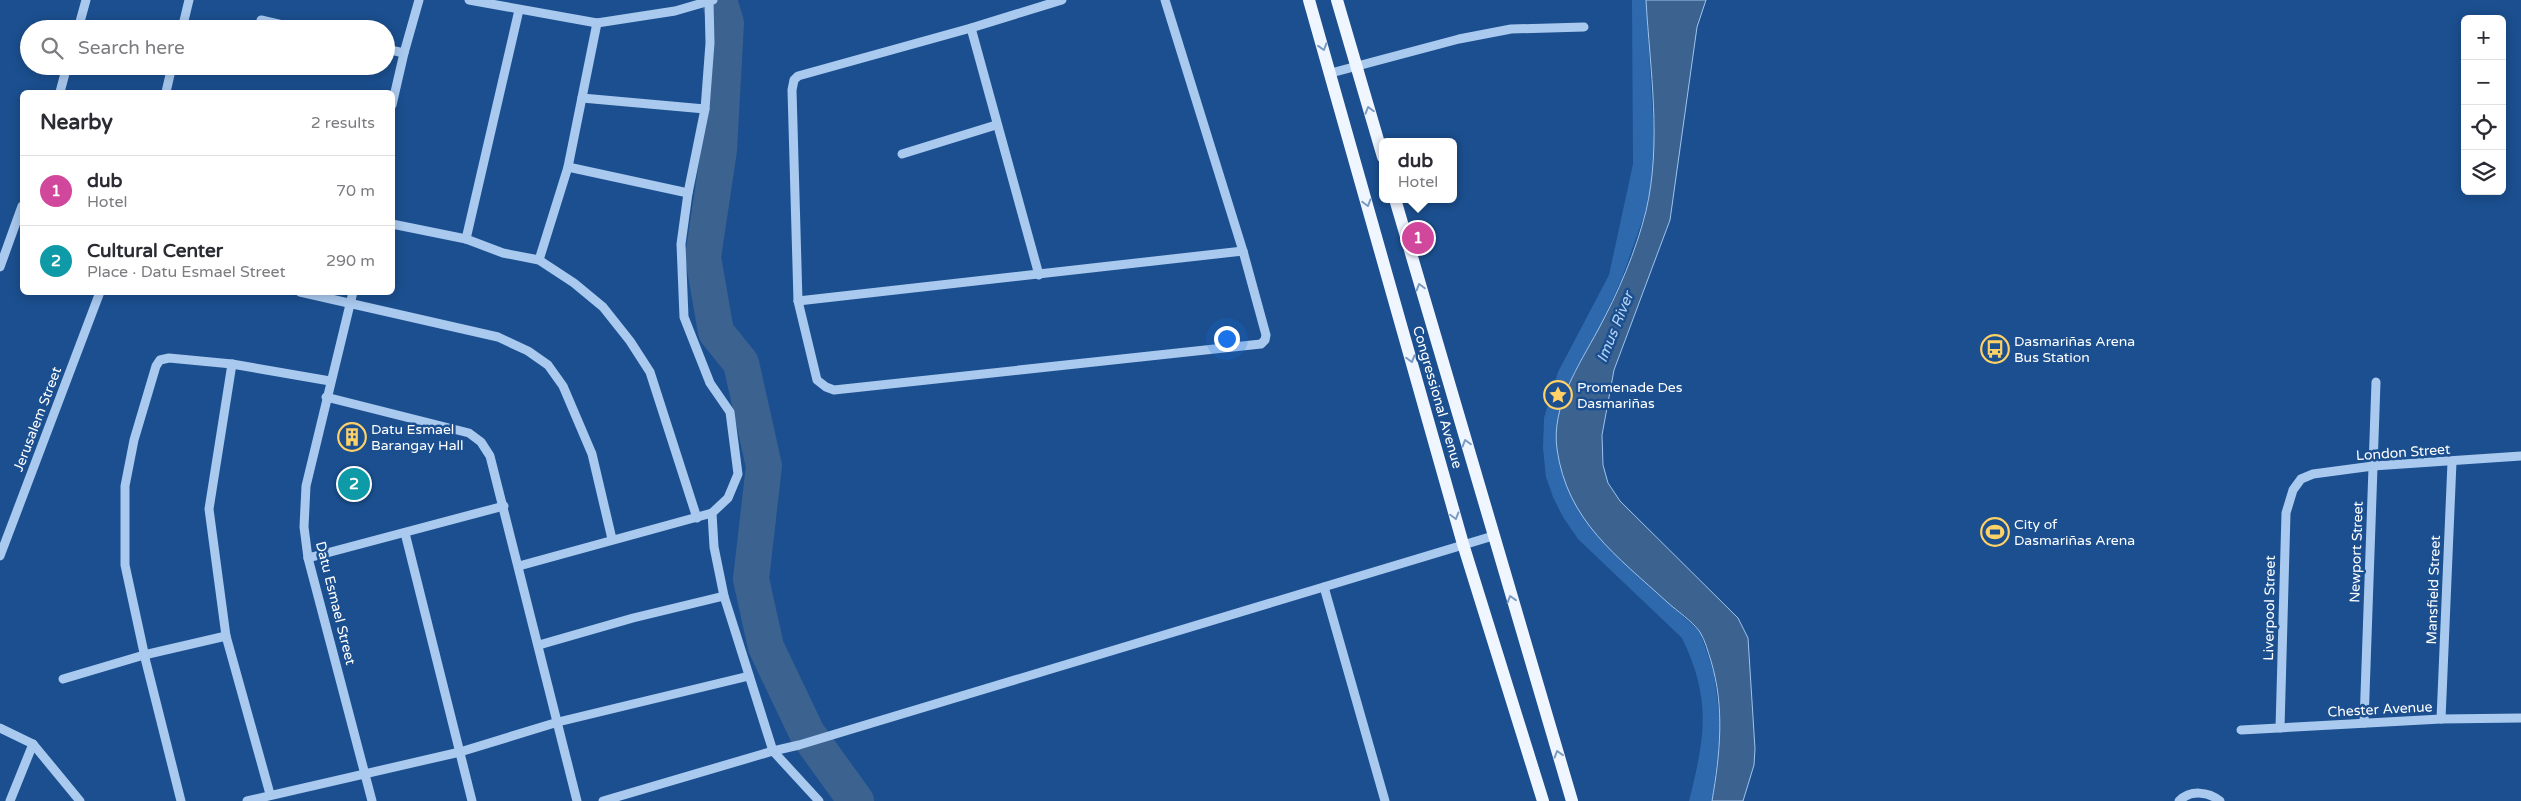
<!DOCTYPE html>
<meta charset="utf-8">
<style>
body{margin:0;font-family:"Varela Round",sans-serif;background:#f7f7f7;color:#2b2b33}
.controls{position:absolute;right:15px;top:15px;display:grid;overflow:hidden;border-radius:8px;box-shadow:0 2px 12px #0003}
.controls button{width:45px;height:45px;display:grid;place-items:center;padding:0;border:0;border-bottom:1px solid #e1e1e2;background:#fff;color:#2b2b33;font:25px sans-serif}
.you{position:absolute;left:1226px;top:338px;width:18px;height:18px;margin:-12px;border:4px solid #fff;border-radius:50%;background:#1a73e8;box-shadow:0 0 0 8px #1a73e833}
.badge{display:grid;place-items:center;width:32px;height:32px;border-radius:50%;background:#b45309;color:#fff;font-size:16px;font-weight:700}
.pin{position:absolute;translate:-50% -50%;border:2px solid #fff;box-shadow:0 1px 5px #0006}
.popup{position:absolute;left:1379px;top:138px;width:78px;height:65px;box-sizing:border-box;display:grid;place-content:center;border-radius:8px;background:#fff;filter:drop-shadow(0 1px 4px #0005);font-size:16px;white-space:nowrap;color:#7c7c81}
.popup b{font-size:19px;color:#2b2b33}
.popup::after{content:'';position:absolute;left:50%;top:100%;margin-left:-10px;border:10px solid transparent;border-top-color:#fff}
.list{margin:0;padding:0;list-style:none}
h2{display:flex;justify-content:space-between;align-items:center;height:65px;margin:0;padding:0 20px;font-size:21px}
h2 small{font-size:16px;font-weight:400;color:#7c7c81}
.list li{display:grid;grid-template-columns:32px 1fr auto;gap:15px;align-items:center;box-sizing:border-box;height:70px;padding:0 20px;border-top:1px solid #e1e1e2}
.list b{display:block;font-size:19px;white-space:nowrap}
.list p{margin:0;font-size:16px;white-space:nowrap;color:#7c7c81}
.list em{font-size:16px;font-style:normal;color:#7c7c81}
.icon{flex:none;width:28px;height:28px;fill:none;stroke:currentColor;stroke-width:2;stroke-linecap:round;stroke-linejoin:round}
.map{position:relative;flex:none;width:2521px;height:801px;overflow:hidden}
.search{position:absolute;background:#fff;box-shadow:0 2px 12px #0003;left:20px;top:20px;width:375px;height:55px;display:flex;align-items:center;gap:12px;box-sizing:border-box;padding:0 18px;border-radius:28px;color:#7c7c81;font-size:19px}
.panel{position:absolute;background:#fff;box-shadow:0 2px 12px #0003;left:20px;top:90px;width:375px;height:205px;border-radius:8px}
.map>svg:first-child{display:block}
</style>
<div class="map">
<svg width="2521" height="801" viewBox="0 0 2521 801">
<rect width="100%" height="100%" fill="#1b4f8f"/>
<path fill="#2e69ad" d="M 1632,0 L 1646,0 L 1654,137 L 1654,174 L 1645,213 L 1622,278 L 1599,329 L 1574,372 L 1558,418 L 1608,547 L 1700,632 L 1714,673 L 1721,730 L 1712,801 L 1689,801 C 1705,737 1712,700 1682,638 L 1578,539 L 1563,517 L 1553,497 L 1546,477 L 1543,448 L 1544,418 L 1558,372 L 1609,275 L 1633,164 Z"/>
<path fill="#3c6290" stroke="#9cc4f0" d="M 1646,0 L 1706,0 L 1697,27 L 1670,220 L 1614,370 L 1602,435 L 1603,465 L 1608,483 L 1620,501 L 1738,618 L 1748,638 L 1755,749 L 1754,765 L 1743,801 L 1712,801 C 1720,754 1725,708 1711,661 C 1708,652 1705,640 1700,632 C 1692,621 1677,611 1667,602 C 1617,556 1567,521 1557,449 C 1551,406 1579,365 1598,330 C 1618,293 1636,251 1646,211 C 1662,143 1650,70 1646,0 Z"/>
<g fill="none" stroke-linecap="round" stroke-linejoin="round">
<polyline stroke="#3c6290" stroke-width="36" points="719,0 726,23 719,150 703,257 716,332 741,363 764,466 751,579 766,647 807,733 856,801"/>
<g stroke="#a9c9ee" stroke-width="9">
<polyline points="469,0 597,23 675,11 713,0"/>
<polyline points="1062,0 971,28 798,76 794,80 792,90 798,301 817,380 826,387 834,390 1261,344 1265,340 1266,335 1243,251 1165,0"/>
<polyline points="709,1 710,43 705,109 688,193 681,244 684,317 710,383 730,412 738,474 728,498 712,513 714,547 724,596 773,751 819,801"/>
<polyline points="261,20 300,29"/>
<polyline points="971,28 1039,275"/>
<polyline points="78,29 86,0"/>
<polyline points="182,29 189,0"/>
<polyline points="386,49 404,53"/>
<polyline points="1331,73 1459,39 1511,29 1584,27"/>
<polyline points="60,92 67,66"/>
<polyline points="166,92 172,66"/>
<polyline points="582,98 705,109"/>
<polyline points="392,105 404,53 419,0"/>
<polyline points="902,154 996,125"/>
<polyline points="568,167 688,193"/>
<polyline points="392,224 466,239 503,253 539,260 574,283 603,307 630,341 650,372 697,518"/>
<polyline points="466,239 519,10"/>
<polyline points="539,260 568,167 597,23"/>
<polyline points="0,267 22,206"/>
<polyline points="300,292 498,337 528,351 548,365 563,386 592,454 612,539"/>
<polyline points="353,292 306,486 304,527 308,558 372,801"/>
<polyline points="798,301 1243,251"/>
<polyline points="232,364 209,509 226,636 270,794"/>
<polyline points="326,397 469,433 481,442 490,456 577,801"/>
<polyline points="405,533 472,801"/>
<polyline points="0,556 100,292"/>
<polyline points="308,558 504,506"/>
<polyline points="519,566 712,513"/>
<polyline points="1324,587 1385,801"/>
<polyline points="539,645 633,618 724,596"/>
<polyline points="63,679 144,655 226,636"/>
<polyline points="2441,719 2452,462"/>
<polyline points="2364,723 2376,382"/>
<polyline points="0,728 33,744 80,801"/>
<polyline points="2280,728 2286,513 2293,490 2301,479 2313,474 2373,466 2521,456"/>
<polyline points="2241,730 2441,719 2521,718"/>
<polyline points="10,801 33,744"/>
<polyline points="181,801 146,662 125,565 125,486 134,440 156,366 160,360 169,358 232,364 330,381"/>
<polyline points="247,801 460,752 558,722 749,676"/>
<polyline points="603,801 773,751 799,745 1493,536"/>
<path d="M 2179,801 C 2190,790 2208,791 2220,801"/>
</g>
<g stroke="#f0f6ff" stroke-width="12">
<polyline points="1309,0 1463,544 1543,801"/>
<polyline points="1337,0 1383,157"/>
<polyline points="1395,199 1572,801"/>
</g>
</g>
<defs><path id="oneway-chevron" d="M-2-3.5L2.5 0L-2 3.5" fill="none" stroke-width="1.6" stroke-linecap="round" stroke-linejoin="round" transform="scale(1.25)"/></defs>
<g stroke="#7b9ac1">
<use href="#oneway-chevron" transform="translate(1323 47) rotate(73)"/>
<use href="#oneway-chevron" transform="translate(1369 110) rotate(-106)"/>
<use href="#oneway-chevron" transform="translate(1367 203) rotate(74)"/>
<use href="#oneway-chevron" transform="translate(1420 287) rotate(-106)"/>
<use href="#oneway-chevron" transform="translate(1411 359) rotate(74)"/>
<use href="#oneway-chevron" transform="translate(1466 443) rotate(-106)"/>
<use href="#oneway-chevron" transform="translate(1455 516) rotate(74)"/>
<use href="#oneway-chevron" transform="translate(1511 599) rotate(-107)"/>
<use href="#oneway-chevron" transform="translate(1558 754) rotate(-107)"/>
</g>
<defs>
<symbol id="bus-ring" viewBox="-11 -11 22 22"><circle r="9.5" fill="#1b4f8f" stroke="#ffd166" stroke-width="1.5"/><path d="M-5-6H5V4H4V6H2V4H-2V6H-4V4H-5ZM-3.5-4V0h7V-4ZM-3.5 1.2v1.5H-2V1.2ZM2 1.2v1.5H3.5V1.2Z" fill="#ffd166"/></symbol>
<symbol id="sight-ring" viewBox="-11 -11 22 22"><circle r="9.5" fill="#1b4f8f" stroke="#ffd166" stroke-width="1.5"/><path d="M0-6L1.8-2.2L6-1.7L2.9 1.2L3.7 5.4L0 3.3L-3.7 5.4L-2.9 1.2L-6-1.7L-1.8-2.2Z" fill="#ffd166"/></symbol>
<symbol id="building-ring" viewBox="-11 -11 22 22"><circle r="9.5" fill="#1b4f8f" stroke="#ffd166" stroke-width="1.5"/><path d="M-4-6H4V6H1V3H-1V6H-4ZM-2.5-4.3h1.7v1.8h-1.7ZM.8-4.3h1.7v1.8H.8ZM-2.5-1h1.7V.8h-1.7ZM.8-1h1.7V.8H.8Z" fill="#ffd166"/></symbol>
<symbol id="stadium-ring" viewBox="-11 -11 22 22"><circle r="9.5" fill="#1b4f8f" stroke="#ffd166" stroke-width="1.5"/><path d="M0-5a6.5 5 0 1 0 0 10a6.5 5 0 1 0 0-10ZM-3.5-1.8h7v3.6h-7Z" fill="#ffd166"/></symbol>
</defs>
<g fill-rule="evenodd">
<use href="#bus-ring" x="1979" y="333" width="32" height="32"/>
<use href="#sight-ring" x="1542" y="379" width="32" height="32"/>
<use href="#building-ring" x="336" y="421" width="32" height="32"/>
<use href="#stadium-ring" x="1979" y="516" width="32" height="32"/>
</g>
<g text-anchor="middle" stroke-width="5" stroke-linejoin="round" paint-order="stroke">
<g font-size="14" fill="#fff" stroke="#1b4f8f" text-anchor="start">
<text x="2014" y="346">Dasmariñas Arena<tspan x="2014" dy="16">Bus Station</tspan></text>
<text x="1577" y="392">Promenade Des<tspan x="1577" dy="16">Dasmariñas</tspan></text>
<text x="371" y="434">Datu Esmael<tspan x="371" dy="16">Barangay Hall</tspan></text>
<text x="2014" y="529">City of<tspan x="2014" dy="16">Dasmariñas Arena</tspan></text>
</g>
<g font-size="14" fill="#fff" stroke="#1b4f8f">
<text transform="translate(1438 397) rotate(74)" y="5">Congressional Avenue</text>
<text transform="translate(37 419) rotate(-69)" y="5">Jerusalem Street</text>
<text transform="translate(2403 452) rotate(-4)" y="5">London Street</text>
<text transform="translate(2356 552) rotate(-88)" y="5">Newport Street</text>
<text transform="translate(2433 590) rotate(-88)" y="5">Mansfield Street</text>
<text transform="translate(336 603) rotate(76)" y="5">Datu Esmael Street</text>
<text transform="translate(2269 608) rotate(-89)" y="5">Liverpool Street</text>
<text transform="translate(2380 709) rotate(-3)" y="5">Chester Avenue</text>
</g>
<g font-size="15" font-style="italic" fill="#b5d3f5" stroke="#1b4f8f">
<text transform="translate(1615 327) rotate(-68)" y="5">Imus River</text>
</g>
</g>
</svg>
<div class="controls">
<button>+</button>
<button>−</button>
<button><svg class="icon" aria-label="locate" viewBox="0 0 24 24"><circle cx="12" cy="12" r="6"/><path d="M12 2v4M12 18v4M2 12h4M18 12h4"/></svg></button>
<button><svg class="icon" aria-label="layers" viewBox="0 0 24 24"><path d="M12 4l9 5-9 5-9-5zM3 14l9 5 9-5"/></svg></button>
</div>
<div class="you"></div>
<div class="pin badge" style="left:1418px;top:238px;background:#d1479c">1</div>
<div class="popup"><b>dub</b>Hotel</div>
<div class="pin badge" style="left:354px;top:484px;background:#0f9aa8">2</div>
<div class="search"><svg class="icon" aria-label="search" viewBox="0 0 24 24"><circle cx="10" cy="10" r="6"/><path d="M15 15l6 6"/></svg>Search here</div>
<section class="panel">
<h2>Nearby<small>2 results</small></h2>
<ul class="list">
<li><span class="badge" style="background:#d1479c">1</span><div><b>dub</b><p>Hotel</p></div><em>70 m</em></li>
<li><span class="badge" style="background:#0f9aa8">2</span><div><b>Cultural Center</b><p>Place · Datu Esmael Street</p></div><em>290 m</em></li>
</ul>
</section>
</div>
